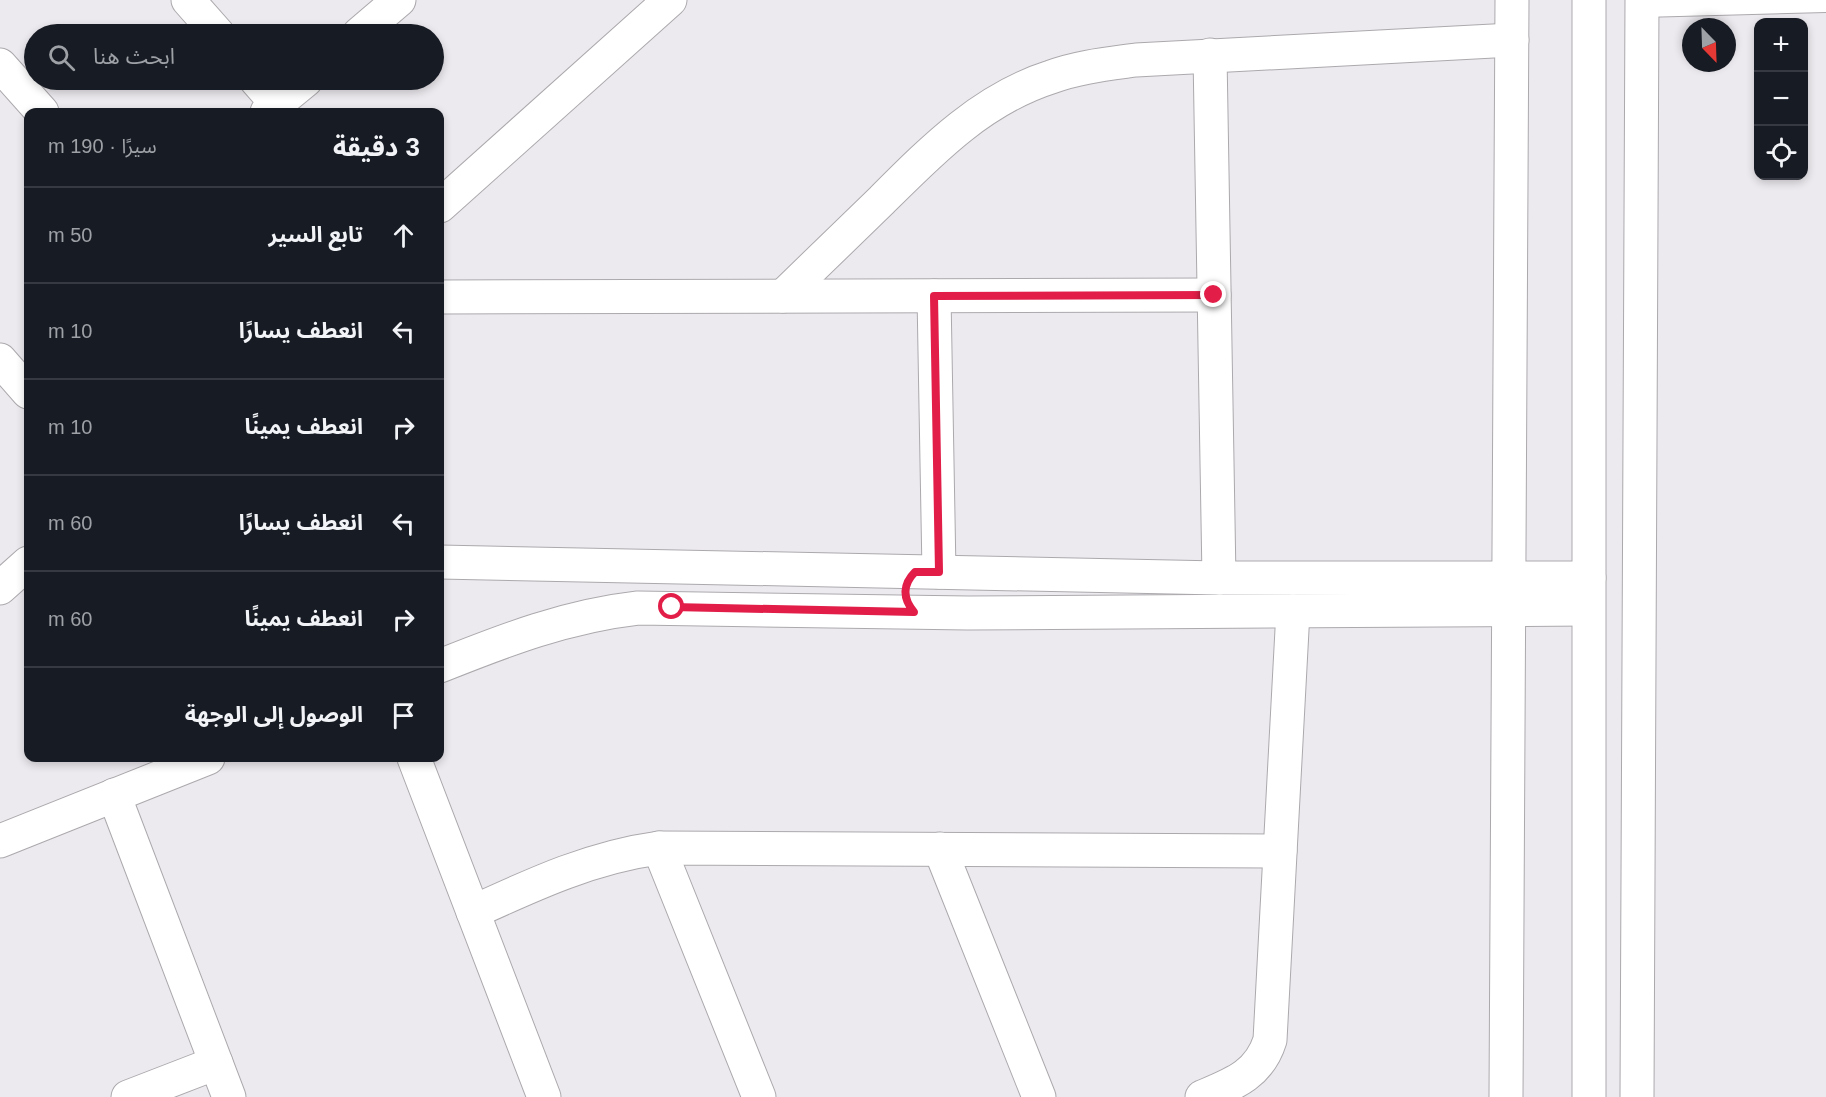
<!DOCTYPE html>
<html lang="ar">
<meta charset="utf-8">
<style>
body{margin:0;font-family:Helvetica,"Noto Sans Arabic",sans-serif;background:#20242c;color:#f1f3f6;direction:rtl}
.controls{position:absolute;right:18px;top:18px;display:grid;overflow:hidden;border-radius:12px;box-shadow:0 3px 9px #0003}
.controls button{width:54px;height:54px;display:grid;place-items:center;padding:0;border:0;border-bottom:2px solid #363941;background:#171b24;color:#f1f3f6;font:30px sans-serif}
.compass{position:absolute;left:1682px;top:18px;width:54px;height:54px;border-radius:50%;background:#171b24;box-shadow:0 3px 9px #0003;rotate:157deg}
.stop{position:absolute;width:18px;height:18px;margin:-14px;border:4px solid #e11d48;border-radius:50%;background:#fff}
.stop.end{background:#e11d48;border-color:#fff;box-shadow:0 2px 6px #0008}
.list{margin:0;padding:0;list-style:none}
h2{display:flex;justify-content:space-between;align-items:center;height:78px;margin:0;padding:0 24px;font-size:26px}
h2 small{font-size:20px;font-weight:400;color:#9ea1a6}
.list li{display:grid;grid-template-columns:39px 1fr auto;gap:18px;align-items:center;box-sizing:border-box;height:96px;padding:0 24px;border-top:2px solid #363941}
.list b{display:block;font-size:22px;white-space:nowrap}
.list em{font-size:20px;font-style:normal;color:#9ea1a6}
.icon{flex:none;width:33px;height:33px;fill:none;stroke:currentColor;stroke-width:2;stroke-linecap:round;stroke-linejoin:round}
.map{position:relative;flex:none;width:1826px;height:1097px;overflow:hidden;direction:ltr}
.search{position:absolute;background:#171b24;box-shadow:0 3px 9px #0003;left:24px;top:24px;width:420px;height:66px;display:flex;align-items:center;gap:15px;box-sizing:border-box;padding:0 21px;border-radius:33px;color:#9ea1a6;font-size:22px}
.panel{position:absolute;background:#171b24;box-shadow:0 3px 9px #0003;left:24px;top:108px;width:420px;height:654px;border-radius:12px;direction:rtl}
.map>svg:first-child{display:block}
</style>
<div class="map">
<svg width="1826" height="1097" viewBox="0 0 1826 1097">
<rect width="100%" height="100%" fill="#edeaef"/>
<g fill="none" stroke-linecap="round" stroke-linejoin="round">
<defs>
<polyline id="service" points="1642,8 1826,3"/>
<g id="minor">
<polyline points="188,0 218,34"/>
<polyline points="359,34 399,0"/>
<polyline points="1210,55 1219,578"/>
<polyline points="0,65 42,112"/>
<polyline points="256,80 277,104"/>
<polyline points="267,112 306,80"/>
<polyline points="440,206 670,0"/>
<path d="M 783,296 C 816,264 849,232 882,200 C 932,150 982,99 1051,77 C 1078,67 1107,64 1136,60 L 1512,40"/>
<polyline points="934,296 939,572"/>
<polyline points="440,297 1214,295"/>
<polyline points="0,360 28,392"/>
<polyline points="440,562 1219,578 1589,578"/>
<polyline points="0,588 28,563"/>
<path d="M 440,666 C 505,640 567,616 638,608 L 968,613 L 1588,609"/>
<polyline points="414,758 544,1097"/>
<polyline points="114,795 229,1097"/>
<polyline points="0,841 208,758"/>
<polyline points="659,848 759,1097"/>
<polyline points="940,849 1039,1097"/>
<path d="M 473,912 C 534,884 592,857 659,848 L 1280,851"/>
<polyline points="128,1097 216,1063"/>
<path d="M 1202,1097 C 1233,1084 1259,1075 1270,1040 L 1293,611"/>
<polyline points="1506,1097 1512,0"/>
</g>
<g id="tertiary">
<polyline points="1589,0 1589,1097"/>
<polyline points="1637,1097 1642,0"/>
</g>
</defs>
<use href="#service" stroke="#aca9ad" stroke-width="20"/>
<use href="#minor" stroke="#aca9ad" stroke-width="35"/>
<use href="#tertiary" stroke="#aca9ad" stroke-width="35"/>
<use href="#service" stroke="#fff" stroke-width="18"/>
<use href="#minor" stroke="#fff" stroke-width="33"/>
<use href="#tertiary" stroke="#fff" stroke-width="33"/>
</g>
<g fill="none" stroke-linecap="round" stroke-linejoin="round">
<path stroke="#e11d48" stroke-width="8" d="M 672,607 L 914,612 C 902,598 903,584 915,572 L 939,572 L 934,296 L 1214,295"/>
</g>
</svg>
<div class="controls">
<button>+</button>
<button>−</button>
<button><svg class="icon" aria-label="locate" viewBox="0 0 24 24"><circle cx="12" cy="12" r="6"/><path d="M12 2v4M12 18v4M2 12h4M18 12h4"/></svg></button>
</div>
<svg class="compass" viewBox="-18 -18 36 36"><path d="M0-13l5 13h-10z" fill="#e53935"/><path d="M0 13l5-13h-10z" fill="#9ea1a6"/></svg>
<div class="stop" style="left:672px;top:607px"></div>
<div class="stop end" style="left:1214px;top:295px"></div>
<div class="search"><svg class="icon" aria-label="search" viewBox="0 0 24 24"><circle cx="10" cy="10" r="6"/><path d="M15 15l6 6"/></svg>ابحث هنا</div>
<section class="panel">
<h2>3 دقيقة<small>سيرًا · 190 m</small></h2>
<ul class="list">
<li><svg class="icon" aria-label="ahead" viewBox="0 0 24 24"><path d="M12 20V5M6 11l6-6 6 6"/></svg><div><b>تابع السير</b></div><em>50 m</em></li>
<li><svg class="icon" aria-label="left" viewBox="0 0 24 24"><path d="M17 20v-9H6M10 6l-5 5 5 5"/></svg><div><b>انعطف يسارًا</b></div><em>10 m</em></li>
<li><svg class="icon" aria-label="right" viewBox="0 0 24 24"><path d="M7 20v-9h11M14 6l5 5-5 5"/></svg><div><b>انعطف يمينًا</b></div><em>10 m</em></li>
<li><svg class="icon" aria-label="left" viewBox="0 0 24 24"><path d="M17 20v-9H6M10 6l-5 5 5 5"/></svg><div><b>انعطف يسارًا</b></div><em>60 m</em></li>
<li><svg class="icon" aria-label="right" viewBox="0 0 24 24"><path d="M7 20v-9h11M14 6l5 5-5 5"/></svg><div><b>انعطف يمينًا</b></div><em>60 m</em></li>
<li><svg class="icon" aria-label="arrive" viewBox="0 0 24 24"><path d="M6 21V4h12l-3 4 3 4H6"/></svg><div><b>الوصول إلى الوجهة</b></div></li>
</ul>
</section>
</div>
